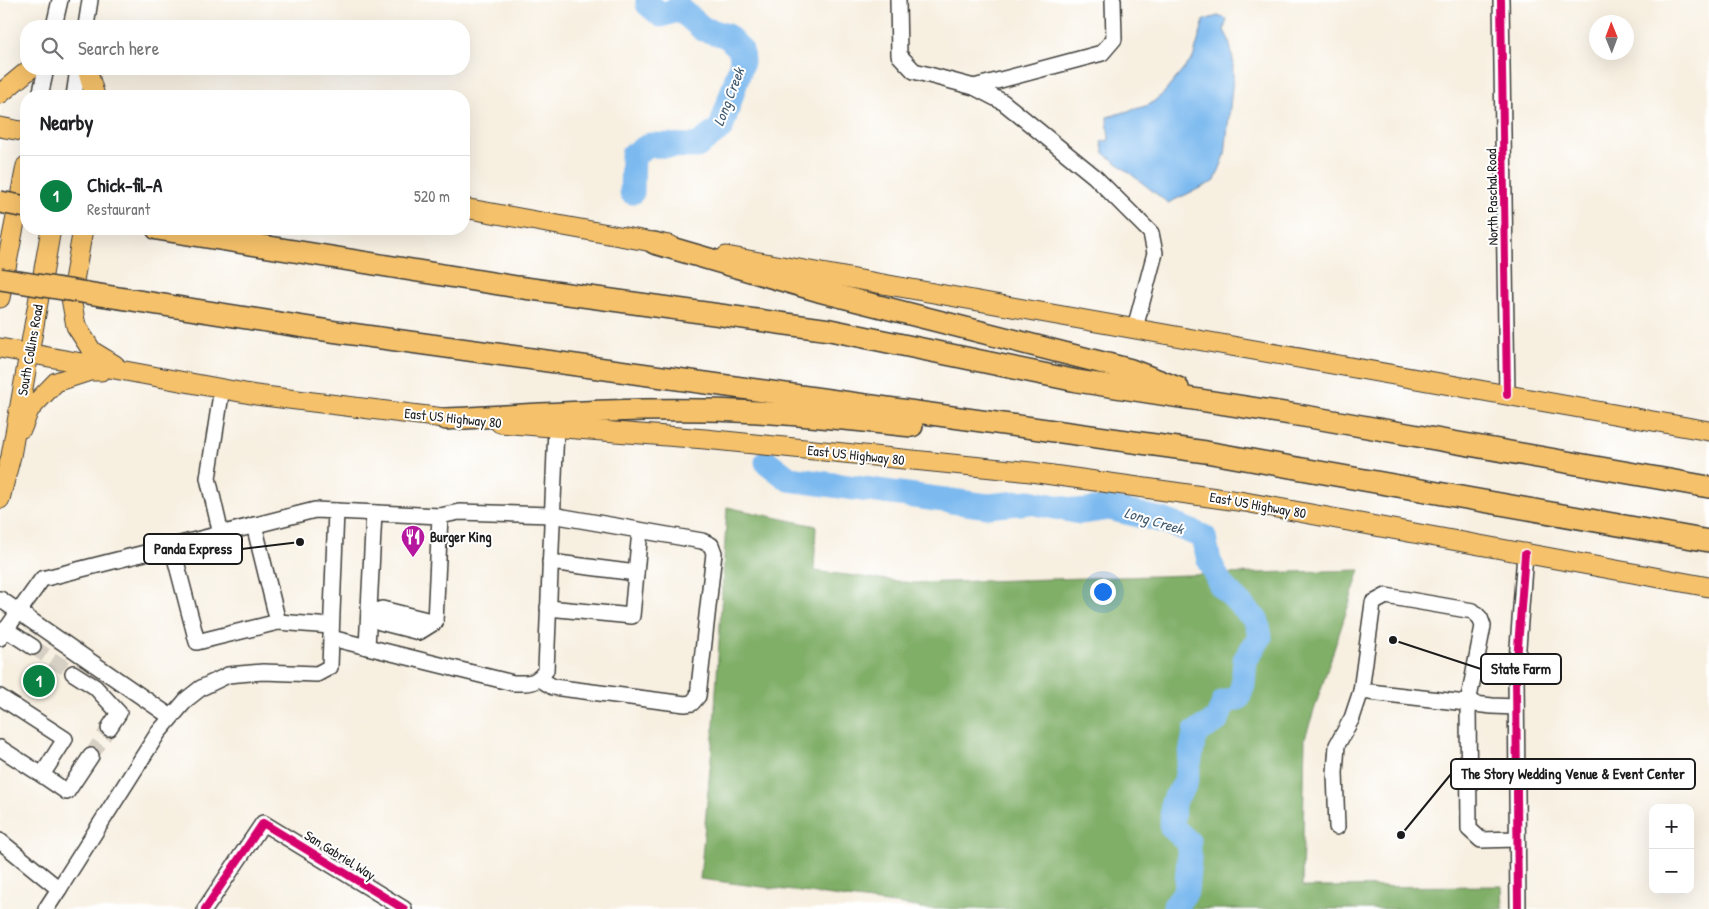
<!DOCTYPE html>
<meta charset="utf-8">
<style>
body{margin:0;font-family:"Patrick Hand",sans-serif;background:#f2f2f2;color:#202124}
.controls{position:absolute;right:15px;bottom:15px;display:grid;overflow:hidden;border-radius:10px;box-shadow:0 5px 20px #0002}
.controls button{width:45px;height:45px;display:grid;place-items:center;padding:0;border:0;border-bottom:1px solid #e0e0e0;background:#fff;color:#202124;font:25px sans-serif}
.compass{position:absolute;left:1589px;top:15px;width:45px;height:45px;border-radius:50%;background:#fff;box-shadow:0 5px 20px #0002;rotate:359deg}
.you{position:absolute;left:1102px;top:591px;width:18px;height:18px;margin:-12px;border:4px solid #fff;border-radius:50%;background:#1a73e8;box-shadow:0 0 0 8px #1a73e833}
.badge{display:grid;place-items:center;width:32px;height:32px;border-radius:50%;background:#0b8043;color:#fff;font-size:16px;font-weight:700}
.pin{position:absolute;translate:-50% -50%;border:2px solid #fff;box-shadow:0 1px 5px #0006}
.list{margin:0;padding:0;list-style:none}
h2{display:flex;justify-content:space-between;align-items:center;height:65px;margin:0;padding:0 20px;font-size:21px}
h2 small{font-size:16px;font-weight:400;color:#757577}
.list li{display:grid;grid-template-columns:32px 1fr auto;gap:15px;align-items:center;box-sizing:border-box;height:80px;padding:0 20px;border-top:1px solid #e0e0e0}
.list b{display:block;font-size:19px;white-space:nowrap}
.list p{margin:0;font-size:16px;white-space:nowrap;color:#757577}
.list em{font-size:16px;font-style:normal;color:#757577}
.icon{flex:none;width:28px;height:28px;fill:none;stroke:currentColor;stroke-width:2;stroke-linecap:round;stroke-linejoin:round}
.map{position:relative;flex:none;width:1709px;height:909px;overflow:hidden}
.search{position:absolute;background:#fff;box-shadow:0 5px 20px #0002;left:20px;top:20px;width:450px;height:55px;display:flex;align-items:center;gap:12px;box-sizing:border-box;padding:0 18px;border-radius:20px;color:#757577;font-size:19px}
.panel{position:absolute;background:#fff;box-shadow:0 5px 20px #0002;left:20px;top:90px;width:450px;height:145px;border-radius:20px}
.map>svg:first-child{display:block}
</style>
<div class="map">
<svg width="1709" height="909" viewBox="0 0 1709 909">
<rect width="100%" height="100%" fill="#fff"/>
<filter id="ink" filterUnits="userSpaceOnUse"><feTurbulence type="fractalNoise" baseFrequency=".02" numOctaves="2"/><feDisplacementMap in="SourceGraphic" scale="10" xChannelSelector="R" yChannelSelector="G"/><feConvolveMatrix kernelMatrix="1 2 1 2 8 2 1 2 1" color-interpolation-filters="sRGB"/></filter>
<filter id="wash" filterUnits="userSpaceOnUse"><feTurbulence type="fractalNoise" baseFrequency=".0096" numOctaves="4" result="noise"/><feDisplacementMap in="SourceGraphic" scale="20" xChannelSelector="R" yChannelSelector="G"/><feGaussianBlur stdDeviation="1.12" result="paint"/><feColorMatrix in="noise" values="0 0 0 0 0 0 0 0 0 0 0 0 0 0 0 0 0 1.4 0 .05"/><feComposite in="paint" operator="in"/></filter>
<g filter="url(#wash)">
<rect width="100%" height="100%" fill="#f7efe0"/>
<polygon fill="#80af68" stroke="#4e6642" points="727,507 816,526 814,571 913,583 1360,570 1305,738 1302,887 1502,886 1503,909 920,909 918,907 700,879 714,725"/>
<polygon fill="#7cb9ef" stroke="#4c6a86" points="1218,16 1227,19 1224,30 1229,40 1233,59 1233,78 1225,155 1215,181 1168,203 1104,153 1101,142 1109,140 1107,117 1149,105 1163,94 1193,58 1204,20"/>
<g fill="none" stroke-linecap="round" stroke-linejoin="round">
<g stroke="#7cb9ef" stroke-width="25">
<polyline points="632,192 633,155 650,145 697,146 721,128 742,62 741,50 727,36 703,29 680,9 661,15 648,4 648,0"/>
<polyline points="767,462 789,479 988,506 1030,502 1080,512 1109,508 1165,521 1204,537 1209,561 1221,585 1257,621 1260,637 1245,660 1243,685 1238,698 1224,702 1217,720 1195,733 1185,784 1173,802 1172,827 1189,843 1189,860 1186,891 1175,906 1177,909"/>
</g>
</g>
</g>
<g filter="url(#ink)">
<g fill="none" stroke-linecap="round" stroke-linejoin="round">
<g stroke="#d6cfc3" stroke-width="15" stroke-dasharray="15 8" stroke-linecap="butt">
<polyline points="33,647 73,673"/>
<polyline points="91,756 109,728"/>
</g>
<defs>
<g id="minor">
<polyline points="898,0 899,55 914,71 974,87 1003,102 1094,176 1151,233 1155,253 1135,328"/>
<polyline points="1501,0 1507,395"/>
<polyline points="54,26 60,0"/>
<polyline points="86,26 90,0"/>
<polyline points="974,87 1102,53 1114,39 1113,0"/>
<polyline points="40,96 46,69"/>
<polyline points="74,96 78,69"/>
<polyline points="336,511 440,516 435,622"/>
<polyline points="440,516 459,512 552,515 702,541 711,545 714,553 698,696 692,703 685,704 553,687 540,679"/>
<polyline points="254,525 278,622 331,626"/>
<polyline points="221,534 208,478 222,388"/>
<polyline points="172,546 197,642 278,622"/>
<polyline points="550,562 636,573"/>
<polyline points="0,599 171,717"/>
<polyline points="548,608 632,616 640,531"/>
<polyline points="369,614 380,622 419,632 435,622"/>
<polyline points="369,614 382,609 435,622"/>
<polyline points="5,629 33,647"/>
<polyline points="0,638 42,579 315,510 336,511 331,638"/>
<polyline points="367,647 374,513"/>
<polyline points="73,673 95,687 119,713 109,728"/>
<polyline points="1361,691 1492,706 1516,707"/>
<polyline points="0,697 65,739 42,775 0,748"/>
<polyline points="42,775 67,792 91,756"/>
<polyline points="1337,827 1335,773 1337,745 1352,718 1361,691 1373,603 1386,596 1473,611 1480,618 1483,626 1468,703 1469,829 1481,840 1517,839"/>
<polyline points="0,841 59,889 46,909"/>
<path d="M 59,889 L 158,733 L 187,699 L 201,688 L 228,675 L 263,672 L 317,674 L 330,667 L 331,638 L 513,683 C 528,683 536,685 546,670 L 556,428"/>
<polyline points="205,909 263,823 404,909"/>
<polyline points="1518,909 1516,674 1525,554"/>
</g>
<g id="major">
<polyline points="87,69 95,96"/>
<polyline points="0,94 30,69"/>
<polyline points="0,127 26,132"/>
<polyline points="464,208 669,245"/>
<polyline points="83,229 71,298 76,326 92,351 115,365"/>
<polyline points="726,256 1709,431"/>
<polyline points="0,298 26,166"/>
<polyline points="0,348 256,395 460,420"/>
<polyline points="500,423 705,439 1031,472 1245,502 1709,587"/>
<polyline points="22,428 29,410 56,382 90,371 101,371"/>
<polyline points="0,499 11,456 51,229"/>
</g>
<g id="highway">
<polyline points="157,229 517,287 830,330 1077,381 1310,417 1709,487"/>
<polyline points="654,243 819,291 1131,370 1178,388"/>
<polyline points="100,295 330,331 1206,452 1709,541"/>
<path d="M 446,419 C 532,415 618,408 704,410 C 773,411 843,419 912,426"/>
</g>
</defs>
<use href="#minor" stroke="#3d3c39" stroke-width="18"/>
<use href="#major" stroke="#3d3c39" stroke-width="21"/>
<use href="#highway" stroke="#3d3c39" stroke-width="24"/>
<use href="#minor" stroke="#fff" stroke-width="15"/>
<use href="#major" stroke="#f5c16b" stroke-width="19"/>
<use href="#highway" stroke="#f5c16b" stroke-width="21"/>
<defs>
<g id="highway-bridge">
<polyline points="0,202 26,207"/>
<polyline points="0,279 100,295"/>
</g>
</defs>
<use href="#highway-bridge" stroke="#3d3c39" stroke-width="24" stroke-linecap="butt"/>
<use href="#highway-bridge" stroke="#f5c16b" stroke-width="21"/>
<defs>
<g id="cycleway">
<polyline points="1501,0 1507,395"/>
<polyline points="205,909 263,823 404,909"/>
<polyline points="1518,909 1516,674 1525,554"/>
</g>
</defs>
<use href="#cycleway" stroke="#fff" stroke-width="11"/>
<use href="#cycleway" stroke="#d6006c" stroke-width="8"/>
</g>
</g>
<defs>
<symbol id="restaurant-pin" viewBox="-11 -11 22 30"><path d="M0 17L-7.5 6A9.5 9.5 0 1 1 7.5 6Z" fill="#b5179e" stroke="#fff"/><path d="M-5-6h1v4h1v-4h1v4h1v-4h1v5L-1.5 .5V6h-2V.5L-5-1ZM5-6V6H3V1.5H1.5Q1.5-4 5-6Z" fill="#fff"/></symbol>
</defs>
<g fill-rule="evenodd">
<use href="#restaurant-pin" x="399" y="523" width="28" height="38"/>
</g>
<g text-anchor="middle" stroke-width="4" stroke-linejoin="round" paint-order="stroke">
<g font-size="14" fill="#1c1c1c" stroke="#fff">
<text transform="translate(1492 197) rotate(-91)" y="5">North Paschal Road</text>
<text transform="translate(30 350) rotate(-80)" y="5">South Collins Road</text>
<text transform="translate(453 418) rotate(6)" y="5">East US Highway 80</text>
<text transform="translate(856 455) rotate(6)" y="5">East US Highway 80</text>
<text transform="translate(1258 505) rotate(10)" y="5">East US Highway 80</text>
<text transform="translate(340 855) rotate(32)" y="5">San Gabriel Way</text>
</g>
<g font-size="14" font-weight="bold" fill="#1c1c1c" stroke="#fff" text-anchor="start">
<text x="430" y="542">Burger King</text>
</g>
<g font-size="15" font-style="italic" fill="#425b70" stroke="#fff">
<text transform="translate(729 97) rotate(-69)" y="5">Long Creek</text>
<text transform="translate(1154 521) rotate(17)" y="5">Long Creek</text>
</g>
</g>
<path fill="none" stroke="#1c1c1c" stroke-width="2" d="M300 542L242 549M1393 640L1481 669M1401 835L1451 774"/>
<g fill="#1c1c1c" stroke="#fff" stroke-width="2">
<circle cx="300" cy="542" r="5"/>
<circle cx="1393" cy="640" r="5"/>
<circle cx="1401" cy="835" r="5"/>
</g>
<g fill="#fff" stroke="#1c1c1c" stroke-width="2">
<rect x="144" y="534" width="98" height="30" rx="5"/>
<rect x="1481" y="654" width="80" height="30" rx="5"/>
<rect x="1451" y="759" width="244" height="30" rx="5"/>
</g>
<g font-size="15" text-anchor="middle" font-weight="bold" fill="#1c1c1c">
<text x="193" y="554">Panda Express</text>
<text x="1521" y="674">State Farm</text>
<text x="1573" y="779">The Story Wedding Venue &amp; Event Center</text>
</g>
</svg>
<div class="controls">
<button>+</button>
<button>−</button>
</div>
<svg class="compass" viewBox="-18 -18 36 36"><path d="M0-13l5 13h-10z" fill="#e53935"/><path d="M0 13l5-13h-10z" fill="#757577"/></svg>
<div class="you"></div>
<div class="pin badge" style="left:39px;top:681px">1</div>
<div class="search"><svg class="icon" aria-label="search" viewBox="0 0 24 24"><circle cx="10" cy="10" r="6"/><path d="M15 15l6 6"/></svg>Search here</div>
<section class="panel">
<h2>Nearby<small></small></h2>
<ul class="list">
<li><span class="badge">1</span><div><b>Chick-fil-A</b><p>Restaurant</p></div><em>520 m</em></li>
</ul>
</section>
</div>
